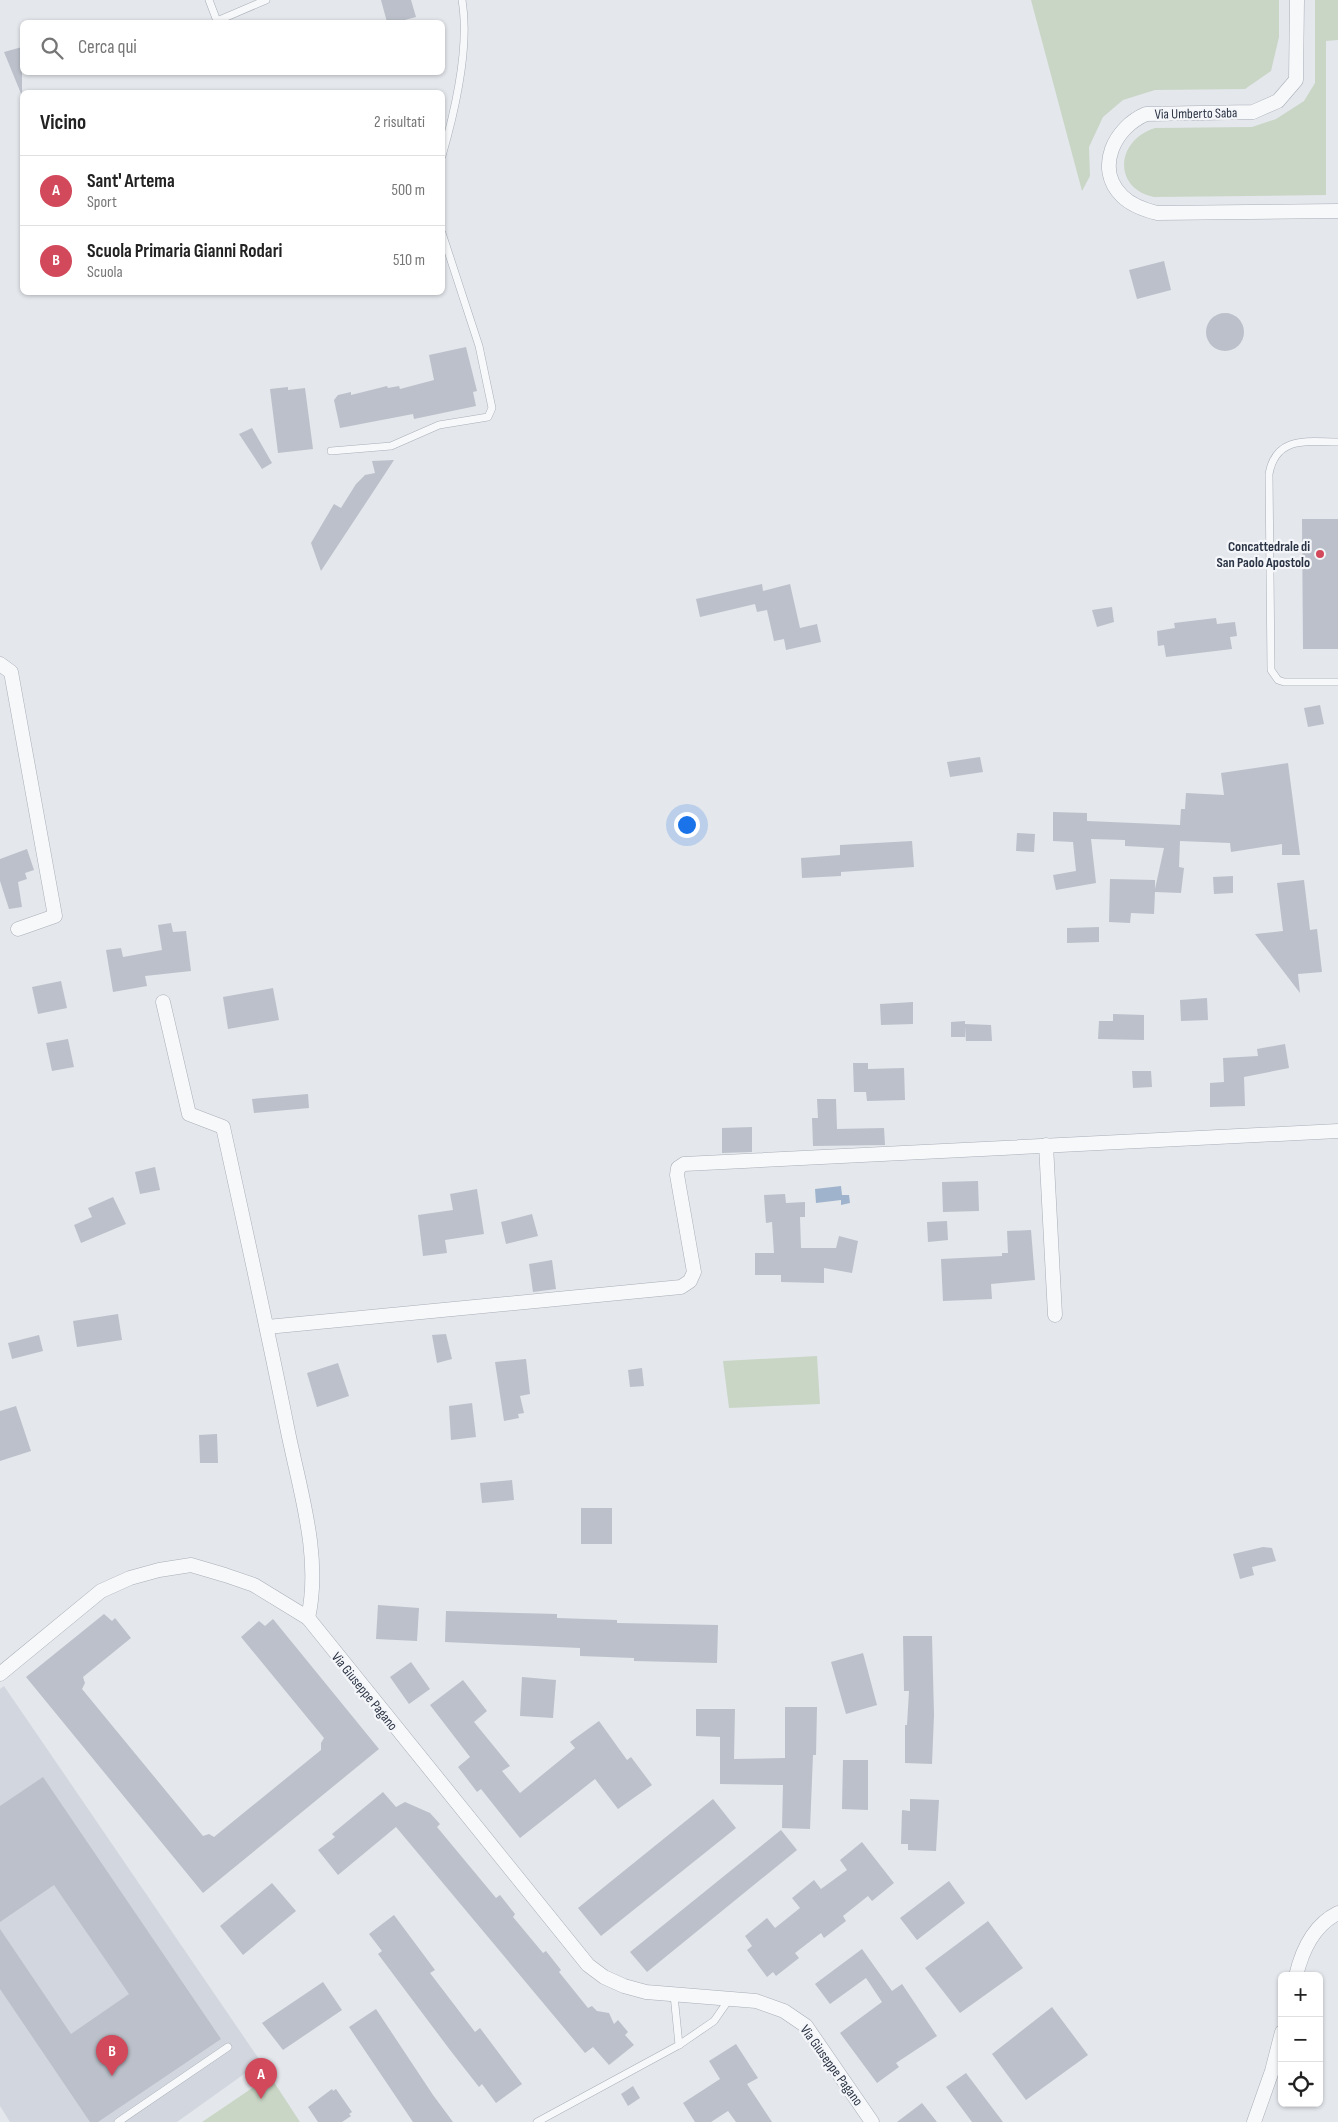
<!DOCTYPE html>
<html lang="it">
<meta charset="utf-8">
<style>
body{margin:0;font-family:"Sofia Sans Condensed",sans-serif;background:#f6f6f6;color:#222}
.controls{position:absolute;right:15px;bottom:15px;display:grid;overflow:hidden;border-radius:8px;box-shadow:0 1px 4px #0004}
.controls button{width:45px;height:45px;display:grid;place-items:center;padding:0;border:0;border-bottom:1px solid #e0e0e0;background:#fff;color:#222;font:25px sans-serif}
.you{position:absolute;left:686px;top:824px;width:18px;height:18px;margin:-12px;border:4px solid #fff;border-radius:50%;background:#1a73e8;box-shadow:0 0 0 8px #1a73e833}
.badge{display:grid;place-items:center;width:32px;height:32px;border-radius:50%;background:#d1495b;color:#fff;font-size:16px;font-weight:700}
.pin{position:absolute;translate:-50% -41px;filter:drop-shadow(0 1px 2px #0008)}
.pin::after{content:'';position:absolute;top:26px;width:18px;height:15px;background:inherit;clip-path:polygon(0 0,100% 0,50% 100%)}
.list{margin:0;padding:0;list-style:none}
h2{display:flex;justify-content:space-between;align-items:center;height:65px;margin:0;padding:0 20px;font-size:21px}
h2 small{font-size:16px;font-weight:400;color:#767676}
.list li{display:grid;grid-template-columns:32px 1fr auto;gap:15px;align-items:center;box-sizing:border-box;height:70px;padding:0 20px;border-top:1px solid #e0e0e0}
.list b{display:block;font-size:19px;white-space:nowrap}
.list p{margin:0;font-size:16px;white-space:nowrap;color:#767676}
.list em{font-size:16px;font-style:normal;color:#767676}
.icon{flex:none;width:28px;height:28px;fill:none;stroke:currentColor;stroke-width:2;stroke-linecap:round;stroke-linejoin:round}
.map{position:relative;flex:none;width:1338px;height:2122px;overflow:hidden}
.search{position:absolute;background:#fff;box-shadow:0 1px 4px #0004;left:20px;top:20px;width:425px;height:55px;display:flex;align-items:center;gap:12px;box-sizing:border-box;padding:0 18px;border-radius:8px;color:#767676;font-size:19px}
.panel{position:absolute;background:#fff;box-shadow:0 1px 4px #0004;left:20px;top:90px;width:425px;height:205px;border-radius:8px}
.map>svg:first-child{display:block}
</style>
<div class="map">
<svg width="1338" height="2122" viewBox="0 0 1338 2122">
<rect width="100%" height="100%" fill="#e4e7ec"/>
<polygon fill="#d2d6de" points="4,1686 261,2062 177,2122 10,2122 0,2106 0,1689"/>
<g fill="#c9d6c5">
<polygon points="1031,0 1279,0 1279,37 1271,71 1245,89 1155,90 1123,100 1103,117 1089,147 1090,176 1082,191"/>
<path d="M 1315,0 L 1338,0 L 1338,40 L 1326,41 L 1326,195 L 1154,197 C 1112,188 1116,140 1155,128 L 1252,127 L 1276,119 L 1304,101 L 1315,83 Z"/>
<polygon points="817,1356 820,1404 729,1408 723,1361"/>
<polygon points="270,2076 300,2122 202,2122"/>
</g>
<polygon fill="#9fb4cc" points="841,1186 842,1195 849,1195 850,1203 841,1205 841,1200 816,1203 815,1189"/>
<g fill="#bbc0ca">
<polygon points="381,0 411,0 416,17 397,22 387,22"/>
<polygon points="22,47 22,96 4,52"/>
<polygon points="1164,261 1171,290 1137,299 1129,270"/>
<circle cx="1225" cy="332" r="19"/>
<polygon points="466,347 477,391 473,392 476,406 414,419 413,414 340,428 334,400 338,395 351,392 351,395 387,386 388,388 399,386 400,389 434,380 429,355"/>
<polygon points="288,387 288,390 305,388 313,449 278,453 270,389"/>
<polygon points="252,428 272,463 262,469 239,434"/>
<polygon points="394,460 377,486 321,571 311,543 334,504 341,508 356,484 365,475 375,473 372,461"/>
<polygon points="1302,519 1338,519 1338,649 1303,649"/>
<polygon points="762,584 763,591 790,584 800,628 817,624 821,642 786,650 784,639 774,641 767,610 757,612 755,604 700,617 696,599"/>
<polygon points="1112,607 1114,622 1097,627 1092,610"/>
<polygon points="1216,618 1217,624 1235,622 1237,636 1230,637 1232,649 1166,657 1164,645 1158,646 1157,631 1175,628 1174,623"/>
<polygon points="1320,705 1324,724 1308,727 1304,708"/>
<polygon points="980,757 983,772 950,777 947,762"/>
<polygon points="1288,763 1300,855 1282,855 1282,844 1231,852 1230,843 1180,841 1179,867 1184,868 1181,893 1155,892 1154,914 1131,913 1130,923 1109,922 1110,879 1155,880 1155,889 1164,848 1125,846 1125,840 1091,839 1096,883 1056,890 1053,875 1076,871 1073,842 1053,841 1053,812 1087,813 1087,821 1180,825 1181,809 1185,809 1186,793 1224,795 1221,773"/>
<polygon points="1017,833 1035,834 1034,852 1016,851"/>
<polygon points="912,841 914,867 841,872 841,876 802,878 801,858 840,855 840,845"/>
<polygon points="27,849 34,870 25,873 27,879 18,882 22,907 9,909 0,881 0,859"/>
<polygon points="1233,876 1233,893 1214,894 1213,877"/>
<polygon points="1304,880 1310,930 1317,929 1322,972 1298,974 1300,993 1255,934 1283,931 1277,883"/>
<polygon points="171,923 173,932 186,931 191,971 145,976 147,986 113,992 106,950 121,948 123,957 162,950 158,925"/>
<polygon points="1099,927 1099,942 1067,943 1067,928"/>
<polygon points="61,981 67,1008 38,1014 32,987"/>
<polygon points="273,988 279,1020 228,1029 223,997"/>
<polygon points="1207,998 1208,1020 1181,1021 1180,1000"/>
<polygon points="913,1002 913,1024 881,1025 880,1004"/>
<polygon points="1113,1014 1144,1015 1144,1040 1098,1039 1099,1021 1113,1021"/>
<polygon points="965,1021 965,1024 991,1025 992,1041 966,1041 965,1027 965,1037 951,1037 951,1022"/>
<polygon points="68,1039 74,1067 52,1071 46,1043"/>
<polygon points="1285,1044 1289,1068 1244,1077 1245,1106 1210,1107 1210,1083 1224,1082 1223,1058 1258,1056 1257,1049"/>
<polygon points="853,1063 868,1063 868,1069 904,1068 905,1100 867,1101 866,1092 854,1092"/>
<polygon points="1132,1071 1151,1071 1152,1087 1133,1088"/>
<polygon points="308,1094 309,1108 254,1113 252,1099"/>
<polygon points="817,1099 836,1099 837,1129 884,1128 885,1145 813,1146 812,1118 818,1118"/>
<polygon points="752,1127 752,1152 722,1153 722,1128"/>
<polygon points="155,1167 160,1190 140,1194 135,1172"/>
<polygon points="978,1181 979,1211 943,1212 942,1182"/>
<polygon points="477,1189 484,1234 445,1240 447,1253 423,1256 418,1215 453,1210 450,1194"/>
<polygon points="785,1194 786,1203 805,1202 805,1217 800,1217 801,1248 836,1248 839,1236 858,1241 852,1273 824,1268 824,1283 781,1282 781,1275 755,1275 755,1253 774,1253 772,1222 766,1223 764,1195"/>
<polygon points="113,1197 126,1224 81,1243 74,1225 92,1217 88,1208"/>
<polygon points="532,1214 538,1236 506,1244 501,1222"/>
<polygon points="947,1221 948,1240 928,1242 927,1222"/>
<polygon points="1031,1230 1035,1280 991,1284 992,1299 943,1301 941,1259 1002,1256 1002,1253 1008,1253 1007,1231"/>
<polygon points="552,1260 556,1289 533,1292 529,1264"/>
<polygon points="118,1314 122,1340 77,1347 73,1321"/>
<polygon points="446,1334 452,1359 437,1363 432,1335"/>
<polygon points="39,1335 43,1351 12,1359 8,1343"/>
<polygon points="526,1359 530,1394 520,1396 524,1413 518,1414 519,1418 504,1421 495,1362"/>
<polygon points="338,1363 349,1396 317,1407 307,1373"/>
<polygon points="642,1368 644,1386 630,1387 628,1370"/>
<polygon points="472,1403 476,1437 451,1440 449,1406"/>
<polygon points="16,1406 31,1451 0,1461 0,1411"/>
<polygon points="217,1434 218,1463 200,1463 199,1435"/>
<polygon points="512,1480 514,1500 482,1503 480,1483"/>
<rect x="581" y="1508" width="31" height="36"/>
<polygon points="1263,1547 1272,1548 1276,1561 1252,1567 1254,1575 1240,1579 1233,1554"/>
<polygon points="378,1605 419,1608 417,1641 376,1639"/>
<polygon points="446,1611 557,1614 557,1618 617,1620 617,1623 718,1625 717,1663 634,1661 634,1658 580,1656 580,1648 445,1642"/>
<polygon points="104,1614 112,1621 115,1618 131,1638 83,1677 85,1683 82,1689 203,1836 209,1834 214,1837 321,1750 321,1743 324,1738 241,1637 259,1621 265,1626 273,1619 379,1749 203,1893 26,1677"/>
<polygon points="903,1636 932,1636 934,1715 932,1764 905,1763 905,1725 907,1725 909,1691 904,1691"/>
<polygon points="863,1653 877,1705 846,1714 831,1662"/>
<polygon points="411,1662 430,1689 409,1704 390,1677"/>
<polygon points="522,1677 556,1680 553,1718 520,1716"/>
<polygon points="463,1680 487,1711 474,1722 510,1766 502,1771 520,1793 575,1748 570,1742 599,1721 627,1760 631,1757 652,1785 618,1809 595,1779 520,1838 481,1789 477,1792 458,1767 470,1757 430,1705"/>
<polygon points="785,1707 817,1707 816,1755 813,1755 810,1829 782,1828 783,1785 720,1784 720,1737 696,1736 696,1709 735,1709 734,1759 785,1758"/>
<polygon points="843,1760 868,1760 868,1810 842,1809"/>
<polygon points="43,1777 221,2039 98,2122 90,2122 0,1989 0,1929 71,2034 129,1994 54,1885 0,1922 0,1806"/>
<polygon points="383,1792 396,1807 405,1802 430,1813 440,1824 437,1827 496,1898 500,1895 515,1914 513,1917 543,1953 546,1951 561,1970 559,1972 588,2008 592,2006 597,2011 609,2013 614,2024 618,2020 628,2032 625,2035 634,2045 609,2065 593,2047 585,2053 396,1827 338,1875 318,1850 335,1837 332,1834"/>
<polygon points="713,1799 736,1828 601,1936 578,1908"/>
<polygon points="910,1799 939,1800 936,1851 908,1850 908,1844 901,1844 902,1810 910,1811"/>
<polygon points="781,1830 797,1850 647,1972 630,1952"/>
<polygon points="862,1842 894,1883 872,1901 868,1896 843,1916 846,1921 824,1938 821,1933 795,1953 799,1958 776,1976 773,1972 767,1977 747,1950 752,1946 745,1936 767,1918 775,1928 800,1908 792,1898 814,1880 821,1889 847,1870 840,1860"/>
<polygon points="949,1881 965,1903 917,1940 900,1918"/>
<polygon points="272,1883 296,1911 243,1955 220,1926"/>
<polygon points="394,1915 435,1970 430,1973 475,2032 480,2028 522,2084 496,2103 482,2084 479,2087 450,2050 378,1954 382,1951 369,1934"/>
<polygon points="988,1921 1023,1968 960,2013 925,1968"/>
<polygon points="862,1949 892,1991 902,1984 937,2036 896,2063 899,2067 877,2083 840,2033 882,2002 866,1978 830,2004 815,1984"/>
<polygon points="323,1982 342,2010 283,2050 262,2023"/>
<polygon points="1052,2007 1088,2055 1026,2100 992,2054"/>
<polygon points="376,2009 433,2095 453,2122 413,2122 349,2027"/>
<polygon points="736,2044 758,2078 747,2084 772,2122 736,2122 728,2111 711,2122 695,2122 683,2103 720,2079 709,2061"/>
<polygon points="966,2073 1003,2122 972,2122 946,2087"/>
<polygon points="633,2086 640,2098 628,2106 621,2094"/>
<polygon points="332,2089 333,2091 336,2089 352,2112 349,2114 351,2116 342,2122 318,2122 308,2107"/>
<polygon points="922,2103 937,2122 897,2122"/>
</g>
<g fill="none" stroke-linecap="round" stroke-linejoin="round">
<defs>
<g id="service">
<polyline points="209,0 217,21 266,0"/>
<path d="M 442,156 C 455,111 470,47 462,0"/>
<path d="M 1338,442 C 1308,442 1276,435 1269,474 L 1271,670 L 1278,680 L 1284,682 L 1338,682"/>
<polyline points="331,451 391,446 439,425 488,417 492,408 479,346 442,233"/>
<polyline points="674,1995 679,2045"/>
<polyline points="118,2122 228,2047"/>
<polyline points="537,2122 679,2045 714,2021 730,1998"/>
</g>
<g id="minor">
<path d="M 1297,0 L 1296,80 L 1278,101 L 1253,112 L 1146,114 C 1115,127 1094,168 1122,196 C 1132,206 1145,210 1157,213 L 1338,211"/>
<polyline points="0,664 11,672 55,916 18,929"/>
<path d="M 163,1002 L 189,1114 L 223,1127 C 245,1227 267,1327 287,1427 C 299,1488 322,1556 308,1618"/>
<polyline points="1046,1145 1055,1315"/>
<polyline points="267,1327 681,1287 690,1281 694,1272 677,1175 678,1168 684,1164 1338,1131"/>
<polyline points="0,1674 101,1591 130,1578 159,1570 191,1565 225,1575 254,1585 308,1618 588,1965 604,1977 624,1986 646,1992 756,2001 784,2011 806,2026 872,2122"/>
<path d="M 1296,1976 C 1302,1950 1314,1925 1338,1913"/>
<polyline points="1254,2122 1272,2071 1282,2032"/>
</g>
</defs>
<use href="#service" stroke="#a9aeb7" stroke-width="8"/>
<use href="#minor" stroke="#a9aeb7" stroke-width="15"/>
<use href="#service" stroke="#f7f8fa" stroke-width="7"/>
<use href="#minor" stroke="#f7f8fa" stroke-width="14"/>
</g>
<circle fill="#d1495b" stroke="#f4f6f9" stroke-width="2" cx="1320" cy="554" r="5"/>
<g text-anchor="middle" stroke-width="4.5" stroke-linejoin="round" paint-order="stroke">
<g font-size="14" fill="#2b3445" stroke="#f4f6f9">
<text transform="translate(1196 113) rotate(-1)" y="5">Via Umberto Saba</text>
<text transform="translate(365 1691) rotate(51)" y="5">Via Giuseppe Pagano</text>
<text transform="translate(832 2065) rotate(54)" y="5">Via Giuseppe Pagano</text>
</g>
<g font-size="14" font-weight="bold" fill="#2b3445" stroke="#f4f6f9" text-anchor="end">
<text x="1310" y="551">Concattedrale di<tspan x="1310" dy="16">San Paolo Apostolo</tspan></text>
</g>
</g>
</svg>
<div class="controls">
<button>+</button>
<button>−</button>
<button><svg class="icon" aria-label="locate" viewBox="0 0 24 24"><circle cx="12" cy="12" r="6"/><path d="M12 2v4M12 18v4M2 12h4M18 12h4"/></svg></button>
</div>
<div class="you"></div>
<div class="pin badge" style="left:261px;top:2099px">A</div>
<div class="pin badge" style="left:112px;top:2076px">B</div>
<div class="search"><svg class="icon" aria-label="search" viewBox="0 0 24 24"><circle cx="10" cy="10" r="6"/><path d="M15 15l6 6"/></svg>Cerca qui</div>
<section class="panel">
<h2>Vicino<small>2 risultati</small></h2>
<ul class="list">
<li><span class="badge">A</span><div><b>Sant' Artema</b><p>Sport</p></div><em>500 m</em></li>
<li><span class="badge">B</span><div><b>Scuola Primaria Gianni Rodari</b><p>Scuola</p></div><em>510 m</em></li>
</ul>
</section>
</div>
